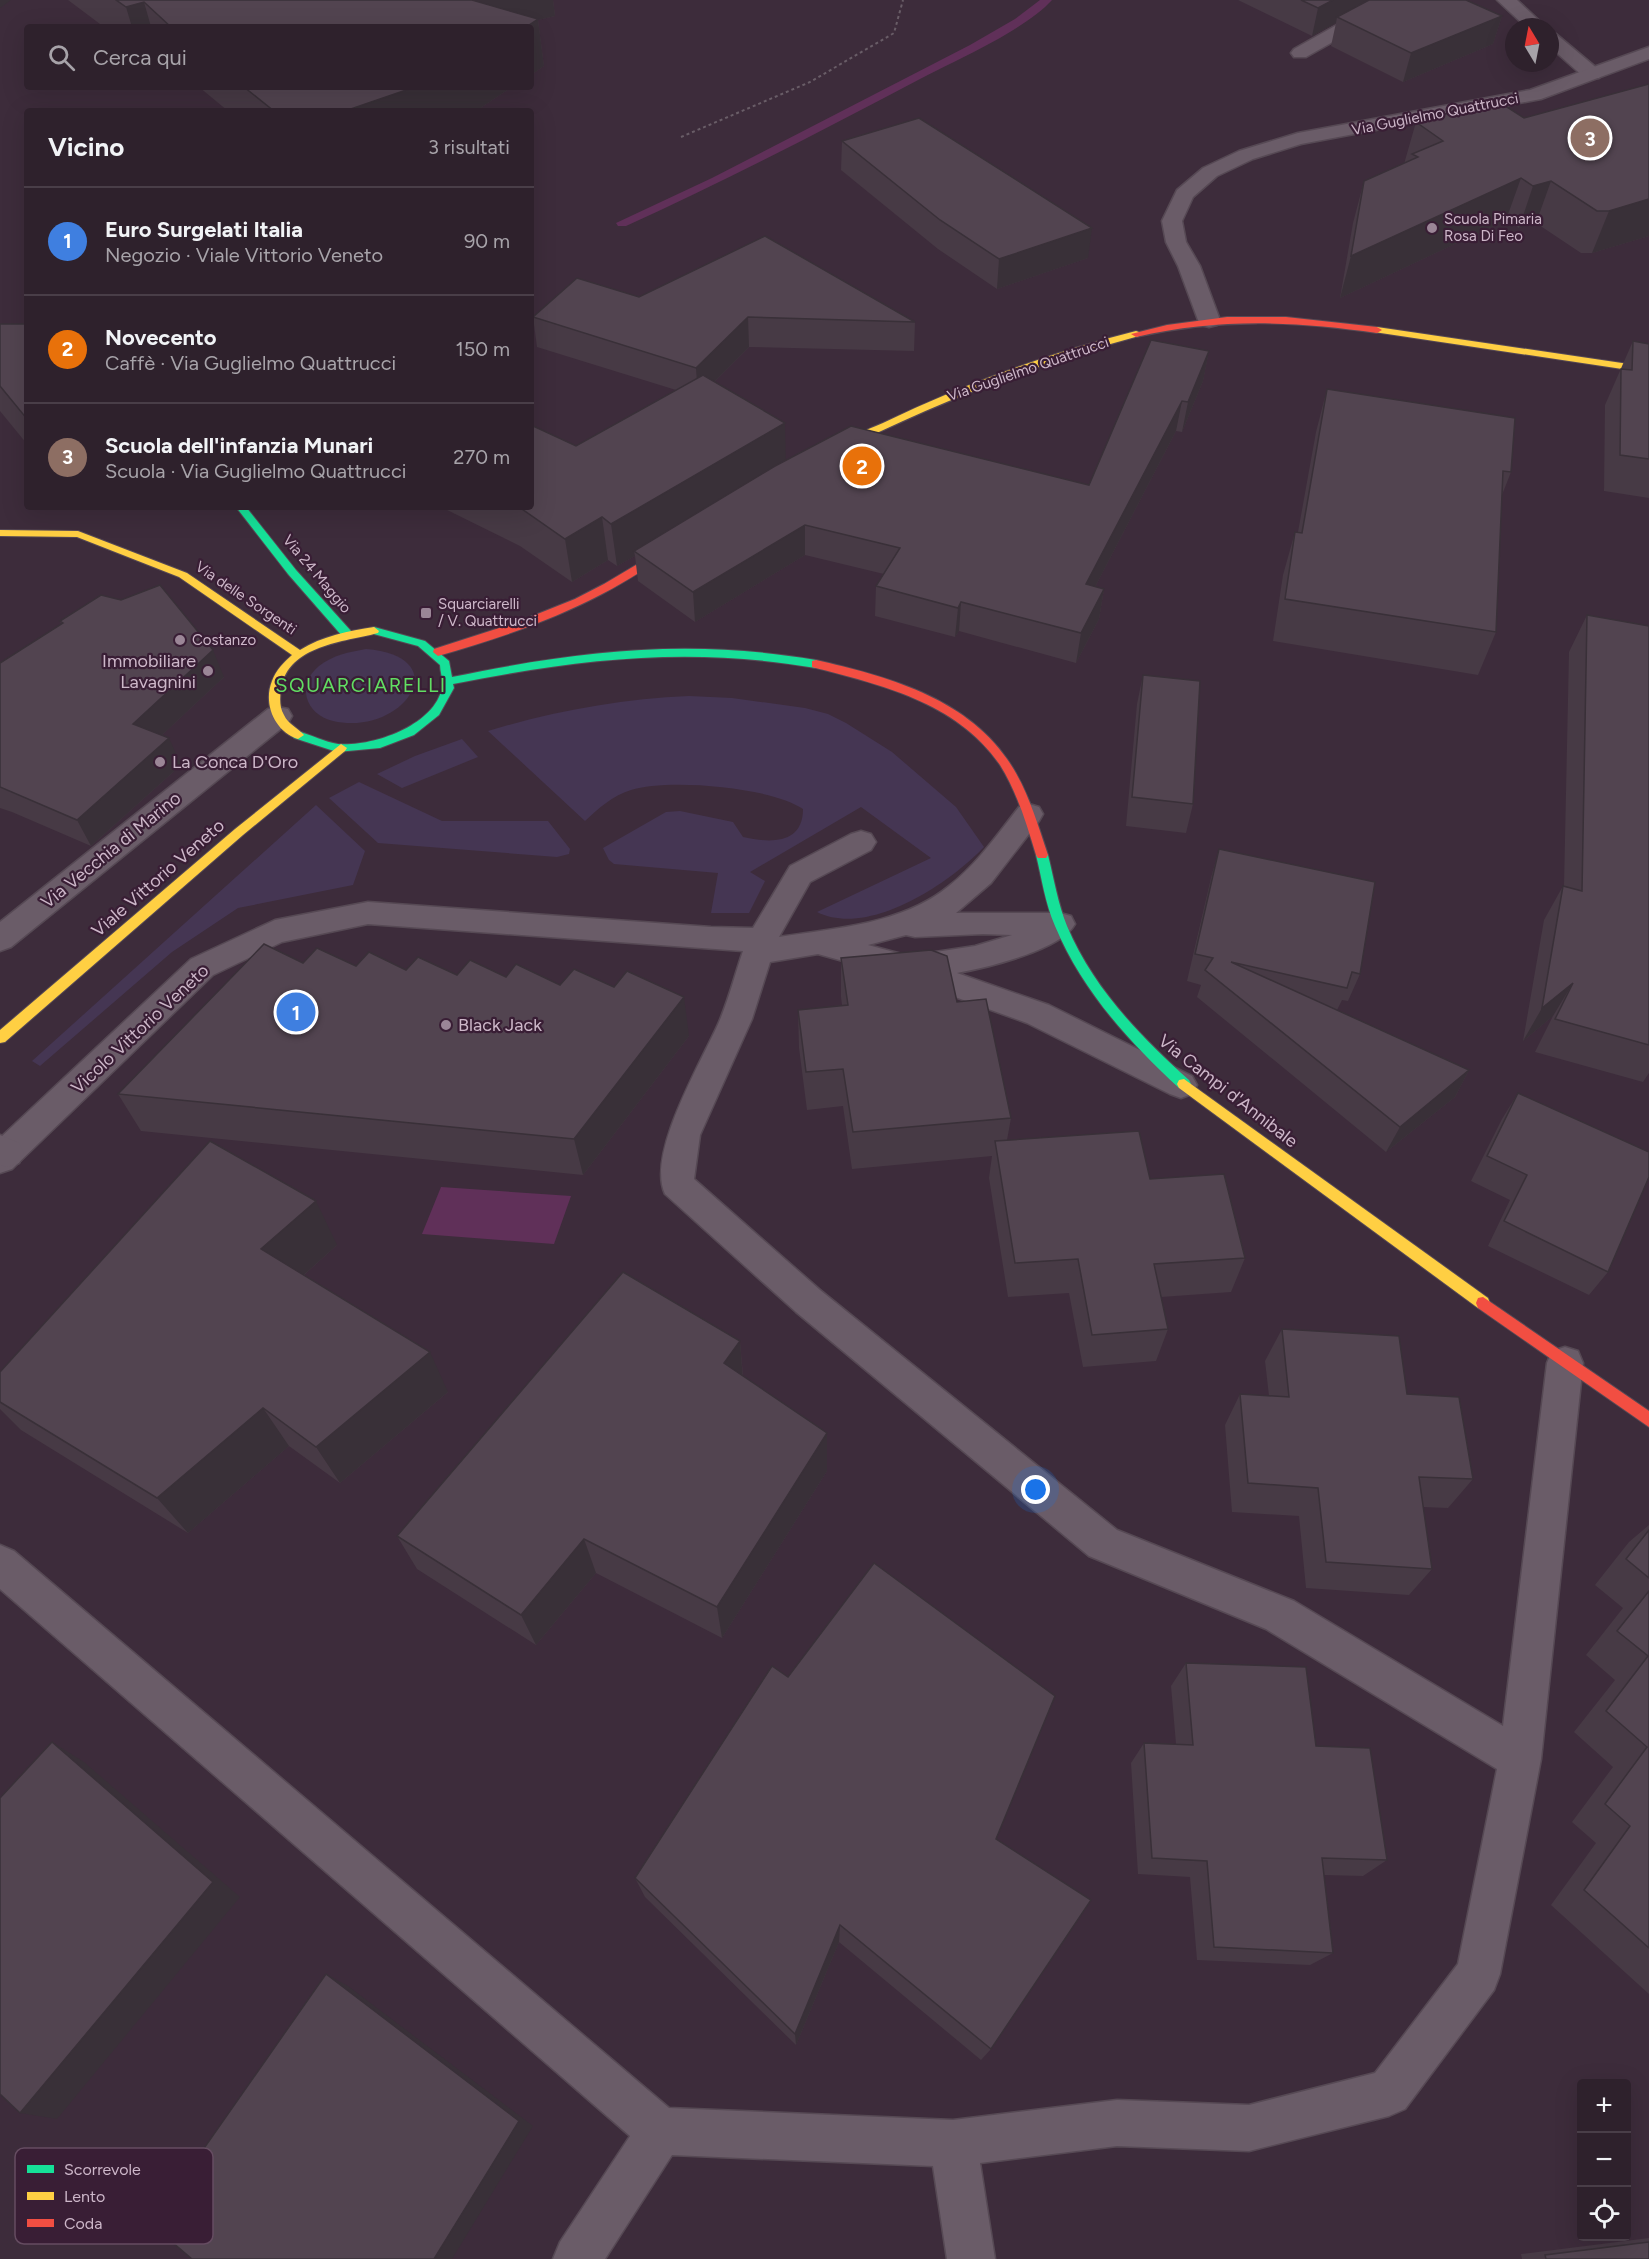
<!DOCTYPE html>
<html lang="it">
<meta charset="utf-8">
<style>
body{margin:0;font-family:Figtree,sans-serif;background:#362934;color:#f1f3f6}
.controls{position:absolute;right:18px;bottom:18px;display:grid;overflow:hidden;border-radius:6px;box-shadow:0 6px 24px #0002}
.controls button{width:54px;height:54px;display:grid;place-items:center;padding:0;border:0;border-bottom:2px solid #493e48;background:#2e212c;color:#f1f3f6;font:30px sans-serif}
.compass{position:absolute;left:1505px;top:18px;width:54px;height:54px;border-radius:50%;background:#2e212c;box-shadow:0 6px 24px #0002;rotate:350deg}
.you{position:absolute;left:1036px;top:1490px;width:21px;height:21px;margin:-15px;border:4px solid #fff;border-radius:50%;background:#1a73e8;box-shadow:0 0 0 9px #1a73e833}
.badge{display:grid;place-items:center;width:39px;height:39px;border-radius:50%;background:#bca0f2;color:#fff;font-size:20px;font-weight:700}
.pin{position:absolute;translate:-50% -50%;border:3px solid #fff;box-shadow:0 2px 6px #0006}
.list{margin:0;padding:0;list-style:none}
h2{display:flex;justify-content:space-between;align-items:center;height:78px;margin:0;padding:0 24px;font-size:26px}
h2 small{font-size:20px;font-weight:400;color:#a7a3a9}
.list li{display:grid;grid-template-columns:39px 1fr auto;gap:18px;align-items:center;box-sizing:border-box;height:108px;padding:0 24px;border-top:2px solid #493e48}
.list b{display:block;font-size:22px;white-space:nowrap}
.list p{margin:0;font-size:20px;white-space:nowrap;color:#a7a3a9}
.list em{font-size:20px;font-style:normal;color:#a7a3a9}
.icon{flex:none;width:33px;height:33px;fill:none;stroke:currentColor;stroke-width:2;stroke-linecap:round;stroke-linejoin:round}
.map{position:relative;flex:none;width:1649px;height:2259px;overflow:hidden}
.search{position:absolute;background:#2e212c;box-shadow:0 6px 24px #0002;left:24px;top:24px;width:510px;height:66px;display:flex;align-items:center;gap:15px;box-sizing:border-box;padding:0 21px;border-radius:6px;color:#a7a3a9;font-size:22px}
.panel{position:absolute;background:#2e212c;box-shadow:0 6px 24px #0002;left:24px;top:108px;width:510px;height:402px;border-radius:6px}
.map>svg:first-child{display:block}
</style>
<div class="map">
<svg width="1649" height="2259" viewBox="0 0 1649 2259">
<rect width="100%" height="100%" fill="#3d2c3b"/>
<g fill="#453653">
<path d="M 366,649 C 459,657 402,737 333,721 C 305,714 296,685 319,666 C 333,655 349,652 366,649 Z"/>
<path d="M 689,696 L 732,698 L 805,708 L 828,714 L 846,723 L 892,752 L 956,807 L 984,847 C 950,883 869,938 817,912 L 931,858 L 861,807 L 750,872 L 765,881 L 749,913 L 711,913 L 718,873 L 614,864 L 609,860 L 603,848 L 666,812 L 680,811 L 733,822 L 743,837 C 769,843 803,845 803,809 C 771,787 668,778 631,790 C 612,796 599,808 585,821 L 488,731 C 553,711 621,699 689,696 Z"/>
<polygon points="462,739 478,757 402,788 377,774 415,756"/>
<polygon points="359,782 442,821 548,821 570,849 569,854 557,857 378,843 329,798"/>
<polygon points="316,805 365,851 353,885 238,908 172,952 40,1066 32,1061"/>
</g>
<polygon fill="#603059" points="441,1187 571,1196 554,1244 422,1234"/>
<g fill="none" stroke-linecap="round" stroke-linejoin="round">
<path fill="#603059" fill-rule="evenodd" d="M 1040,0 L 1052,0 C 1025,30 957,60 920,79 C 823,130 726,181 626,226 L 618,226 L 616,223 L 712,178 L 970,45 L 1015,19 Z"/>
<defs>
<g id="lane">
<polygon points="1401,0 1428,0 1425,4 1370,21 1306,57 1294,57 1291,53 1294,49 1358,13"/>
<polygon points="1497,0 1517,0 1546,27 1526,27"/>
<polygon points="1550,33 1556,34 1599,70 1601,74 1599,78 1585,78 1550,47"/>
<path d="M 1029,804 L 1039,807 L 1043,814 L 1039,821 L 991,883 L 956,913 L 1060,913 L 1071,916 L 1075,924 C 1061,950 986,968 957,973 L 1049,1005 L 1192,1076 L 1197,1085 L 1192,1094 L 1181,1098 L 1170,1094 L 1027,1023 L 897,976 L 818,954 L 770,962 L 752,1019 L 700,1135 L 694,1179 L 820,1290 L 1117,1530 L 1294,1601 L 1503,1726 L 1547,1363 L 1552,1351 L 1565,1347 L 1578,1351 L 1583,1363 L 1541,1759 L 1500,1974 L 1494,1990 L 1405,2109 L 1389,2116 L 1249,2151 L 1117,2146 L 980,2163 L 995,2259 L 947,2259 L 933,2166 L 672,2155 L 605,2259 L 553,2259 L 560,2242 L 630,2136 L 0,1589 L 0,1545 L 14,1551 L 669,2108 L 953,2120 L 1117,2100 L 1249,2105 L 1375,2073 L 1458,1964 L 1497,1769 L 1266,1629 L 1089,1556 L 796,1312 L 665,1194 C 646,1154 702,1061 719,1022 C 729,999 735,974 743,951 L 368,924 L 282,942 L 213,975 L 12,1169 L 0,1173 L 0,1138 L 191,959 L 275,920 L 368,902 L 711,927 L 753,928 L 790,866 L 851,834 L 861,831 L 871,834 L 876,842 L 871,850 L 810,882 L 779,937 C 836,928 903,924 949,886 C 977,864 997,835 1019,807 ZM 983,934 L 1012,935 L 975,946 L 909,956 L 868,945 L 906,935 L 915,937 Z"/>
</g>
<g id="street">
<polygon points="1649,47 1649,59 1541,99 1301,144 1253,159 1217,176 1193,197 1182,221 1186,242 1200,266 1220,320 1217,325 1209,327 1201,325 1198,320 1178,266 1166,242 1162,221 1177,190 1203,168 1239,151 1298,133 1530,90"/>
<polygon points="278,707 288,709 292,716 288,723 11,947 0,951 0,922 268,709"/>
<polygon points="0,1135 19,1143 24,1153 19,1163 7,1167 0,1165"/>
</g>
<g id="fast">
<polygon points="236,507 246,507 296,570 351,631 351,637 343,637 288,574"/>
<path d="M 374,627 L 425,641 L 449,661 L 452,677 C 579,651 687,638 816,660 L 821,664 L 816,668 C 687,646 580,659 453,684 L 454,688 L 439,715 L 414,735 L 380,748 L 337,752 L 294,738 L 292,735 L 298,731 C 311,735 325,742 338,744 C 372,747 434,726 442,688 C 444,682 440,672 440,665 L 418,646 L 370,633 L 370,629 Z"/>
<path d="M 1042,851 L 1048,855 C 1054,879 1058,904 1067,926 C 1093,988 1140,1036 1189,1080 L 1191,1084 L 1189,1088 L 1179,1088 C 1128,1041 1082,990 1055,926 C 1045,903 1042,879 1036,855 Z"/>
</g>
<g id="slow">
<polygon points="1377,327 1649,367 1649,373 1374,332 1374,328"/>
<path d="M 1136,331 L 1139,332 L 1139,336 C 1033,365 933,404 834,454 L 826,452 C 840,439 865,431 883,423 C 964,384 1049,353 1136,331 Z"/>
<path d="M 0,530 L 78,531 L 187,573 L 300,650 C 322,636 349,631 374,627 L 379,631 L 378,633 C 344,642 289,645 281,688 C 280,697 279,707 284,715 C 288,724 298,728 304,735 L 298,739 C 274,731 263,703 272,681 C 276,670 284,662 292,655 L 179,577 L 77,537 L 0,536 Z"/>
<polygon points="341,744 347,748 345,751 243,835 5,1042 0,1043 0,1030 235,829"/>
<polygon points="1184,1079 1488,1298 1490,1303 1488,1308 1483,1309 1478,1308 1179,1088 1177,1084 1179,1080"/>
</g>
<g id="jam">
<path d="M 1227,317 L 1286,317 L 1377,327 L 1382,330 L 1377,333 C 1293,321 1219,318 1136,337 L 1131,334 L 1167,325 Z"/>
<path d="M 673,543 L 678,546 L 677,548 C 652,564 628,581 602,594 C 551,621 494,640 438,656 L 433,652 L 434,649 L 515,623 L 575,599 L 604,584 Z"/>
<path d="M 816,660 C 886,676 964,697 1007,759 C 1027,787 1037,822 1048,855 L 1046,858 L 1038,858 L 1036,855 C 1027,825 1017,792 1000,765 C 957,702 881,685 812,667 L 812,661 Z"/>
<polygon points="1483,1297 1649,1411 1649,1427 1478,1308 1476,1303 1478,1298"/>
</g>
</defs>
<use href="#lane" stroke="#564954" stroke-width="3"/>
<use href="#street" stroke="#564954" stroke-width="3"/>
<use href="#fast" stroke="#564954" stroke-width="2"/>
<use href="#slow" stroke="#564954" stroke-width="2"/>
<use href="#jam" stroke="#564954" stroke-width="2"/>
<polyline stroke="#695d67" stroke-width="2" stroke-dasharray="3 3" stroke-linecap="butt" points="681,137 810,82 894,33 903,0"/>
<use href="#lane" fill="#6a5c68" fill-rule="evenodd"/>
<use href="#street" fill="#6a5c68" fill-rule="evenodd"/>
<use href="#fast" fill="#16e098" fill-rule="evenodd"/>
<use href="#slow" fill="#ffcf43" fill-rule="evenodd"/>
<use href="#jam" fill="#f24e42" fill-rule="evenodd"/>
</g>
<g fill="#473a45">
<polygon points="68,0 553,0 555,16 538,20 544,66 531,75 531,27 104,27"/>
<polygon points="1238,0 1466,0 1502,16 1493,44 1403,82 1331,46 1336,23 1312,36"/>
<polygon points="199,87 512,87 476,111 228,111"/>
<polygon points="1496,100 1649,236 1592,253 1581,253 1536,223 1519,228 1506,220 1340,298 1353,223 1364,181 1404,164 1416,122"/>
<polygon points="842,141 1088,258 997,289 938,249 841,170"/>
<polygon points="639,297 915,322 914,351 749,347 714,382 786,460 1089,485 1209,351 1203,381 1182,432 1176,431 1095,587 1104,589 1099,619 1076,663 959,631 955,637 875,616 876,586 884,574 805,555 695,622 638,581 635,556 617,566 608,560 572,582 520,546 441,507 531,507 576,446 676,390 537,347 533,317"/>
<polygon points="0,324 27,324 27,444 0,411"/>
<polygon points="1633,341 1649,344 1649,498 1604,491 1605,405"/>
<polygon points="1327,389 1511,472 1502,495 1496,632 1478,675 1273,641 1283,575 1295,532 1298,532 1316,432"/>
<polygon points="1587,615 1649,1045 1649,1073 1643,1082 1535,1052 1553,1016 1523,1041 1544,920 1563,886 1564,886 1569,652"/>
<polygon points="60,621 224,677 162,735 181,765 91,846 12,812 0,808 0,663 61,624"/>
<polygon points="1143,675 1193,804 1186,833 1126,826 1137,704"/>
<polygon points="1219,849 1360,974 1348,1001 1342,1000 1337,1010 1469,1070 1455,1097 1386,1152 1197,997 1201,985 1187,981 1211,878"/>
<polygon points="841,958 957,1002 1011,1118 1007,1140 1150,1179 1245,1258 1231,1292 1161,1297 1168,1329 1156,1361 1083,1367 1069,1293 1008,1297 989,1178 992,1156 852,1169 843,1106 807,1110 799,1048 798,1010 842,1005 841,997"/>
<polygon points="303,963 406,970 457,975 506,977 560,985 689,1036 583,1175 141,1131 118,1094"/>
<polygon points="1518,1093 1608,1272 1589,1295 1488,1246 1510,1200 1471,1181 1502,1119"/>
<polygon points="337,1245 304,1275 448,1392 340,1483 289,1446 188,1533 21,1430 0,1409 0,1372"/>
<polygon points="1282,1329 1407,1394 1473,1479 1448,1508 1423,1507 1432,1569 1409,1595 1306,1588 1299,1516 1232,1512 1225,1425 1240,1394 1269,1396 1265,1361"/>
<polygon points="740,1341 743,1376 827,1433 827,1471 722,1638 596,1573 536,1645 417,1569 397,1536"/>
<polygon points="1649,1525 1649,1994 1551,1905 1596,1843 1572,1822 1613,1767 1574,1732 1615,1680 1586,1655 1623,1608 1595,1585 1629,1542"/>
<polygon points="1186,1663 1316,1746 1387,1860 1363,1876 1324,1875 1333,1953 1310,1965 1197,1960 1190,1877 1138,1874 1131,1763 1144,1743 1176,1744 1171,1686"/>
<polygon points="996,1839 991,2049 981,2060 839,1942 796,2045 645,1897 635,1878"/>
<polygon points="1649,2238 1649,2259 1522,2259 1521,2254"/>
</g>
<g fill="#393038">
<polygon points="0,0 11,0 0,8"/>
<polygon points="450,0 553,0 555,16 538,20 544,66 531,75 531,27 526,27"/>
<polygon points="1333,0 1393,0 1337,17 1336,23 1312,36 1318,8"/>
<polygon points="144,2 151,27 132,27 126,7"/>
<polygon points="1502,16 1493,44 1403,82 1411,53"/>
<polygon points="415,87 512,87 476,111 345,111"/>
<polygon points="1521,178 1506,220 1340,298 1351,256"/>
<polygon points="1551,181 1536,223 1519,228 1533,186"/>
<polygon points="1649,199 1649,236 1592,253 1609,211"/>
<polygon points="1092,228 1088,258 997,289 999,259"/>
<polygon points="748,317 749,347 698,398 696,368"/>
<polygon points="1209,351 1203,381 1182,432 1188,402"/>
<polygon points="1182,401 1176,431 1081,614 1086,584"/>
<polygon points="785,423 786,466 634,551 635,556 617,566 611,524"/>
<polygon points="602,517 608,560 572,582 565,539"/>
<polygon points="805,525 805,555 695,622 693,592"/>
<polygon points="1104,589 1099,619 1076,663 1081,633"/>
<polygon points="961,602 959,631 955,637 958,608"/>
<polygon points="213,650 224,677 145,751 133,724"/>
<polygon points="169,738 181,765 91,846 77,820"/>
<polygon points="1573,983 1553,1016 1523,1041 1542,1008"/>
<polygon points="684,997 689,1036 583,1175 574,1139"/>
<polygon points="1469,1070 1455,1097 1386,1152 1400,1127"/>
<polygon points="316,1201 337,1245 286,1291 261,1249"/>
<polygon points="740,1341 743,1381 724,1363"/>
<polygon points="430,1352 448,1392 340,1483 316,1447"/>
<polygon points="263,1408 289,1446 188,1533 157,1498"/>
<polygon points="827,1433 827,1471 722,1638 717,1607"/>
<polygon points="584,1539 596,1573 536,1645 521,1615"/>
<polygon points="52,1742 84,1762 240,1897 57,2119 20,2113"/>
<polygon points="840,1925 839,1942 796,2045 795,2034"/>
<polygon points="326,1974 348,1986 533,2126 452,2259 434,2259"/>
</g>
<g fill="#524450" stroke="#393038" stroke-width="1.5">
<polygon points="116,0 472,0 538,19 526,27 171,27 144,2 126,7"/>
<polygon points="1301,0 1333,0 1318,8"/>
<polygon points="1369,0 1466,0 1502,16 1411,53 1337,17"/>
<polygon points="1649,84 1649,199 1609,211 1597,211 1551,181 1533,186 1521,178 1351,256 1364,181 1418,157 1412,154 1443,141 1416,122 1496,100 1524,118"/>
<polygon points="244,87 415,87 345,111 274,111"/>
<polygon points="919,118 1092,228 999,259 940,220 842,141"/>
<polygon points="765,236 915,322 748,317 696,368 533,317 577,278 639,297"/>
<polygon points="0,324 27,324 27,419 0,386"/>
<polygon points="1151,340 1209,351 1188,402 1182,401 1086,584 1104,589 1081,633 961,602 958,608 876,586 900,548 805,525 693,592 634,551 775,466 851,426 1089,485"/>
<polygon points="1633,341 1649,344 1649,459 1620,455 1621,369 1632,370"/>
<polygon points="703,375 785,423 611,524 602,517 565,539 519,507 531,507 531,425 576,446"/>
<polygon points="1327,389 1515,418 1511,472 1503,471 1496,632 1285,599 1295,532 1302,533"/>
<polygon points="160,585 213,650 133,724 169,738 77,820 0,787 0,663 63,623 60,621 101,595 121,600"/>
<polygon points="1587,615 1649,626 1649,1045 1555,1019 1573,983 1542,1008 1563,886 1582,891"/>
<polygon points="1143,675 1200,681 1193,804 1132,797"/>
<polygon points="1219,849 1375,882 1360,974 1352,972 1347,988 1231,962 1469,1070 1400,1127 1205,970 1213,958 1195,954"/>
<polygon points="264,944 303,963 317,948 356,966 369,952 406,970 418,957 457,975 470,960 506,977 516,964 560,985 574,969 614,987 627,971 684,997 574,1139 118,1094"/>
<polygon points="931,950 947,956 957,1002 986,999 1011,1118 853,1132 843,1069 806,1072 798,1010 848,1005 841,958"/>
<polygon points="1518,1093 1649,1152 1649,1177 1608,1272 1504,1221 1527,1175 1487,1156"/>
<polygon points="1139,1131 1150,1179 1224,1174 1245,1258 1154,1264 1168,1329 1092,1335 1078,1259 1015,1263 995,1141"/>
<polygon points="210,1141 316,1201 261,1249 430,1352 316,1447 263,1408 157,1498 0,1402 0,1372"/>
<polygon points="623,1272 740,1341 724,1363 827,1433 717,1607 584,1539 521,1615 397,1536"/>
<polygon points="1282,1329 1399,1336 1407,1394 1459,1397 1473,1479 1419,1477 1432,1569 1326,1562 1318,1488 1248,1483 1240,1394 1289,1397"/>
<polygon points="1649,1530 1649,1578 1626,1559"/>
<polygon points="874,1563 1055,1696 996,1839 1091,1900 991,2049 840,1925 795,2034 635,1878 772,1666 788,1677"/>
<polygon points="1649,1591 1649,1948 1584,1890 1630,1826 1605,1804 1647,1747 1606,1711 1648,1656 1617,1631"/>
<polygon points="1186,1663 1306,1667 1316,1746 1370,1748 1387,1860 1322,1858 1333,1953 1214,1947 1207,1861 1152,1858 1144,1743 1193,1745"/>
<polygon points="52,1742 213,1882 20,2113 0,2094 0,1798"/>
<polygon points="326,1974 519,2121 434,2259 192,2259 151,2224"/>
<polygon points="1649,2242 1649,2259 1546,2259 1545,2255"/>
</g>
<g fill="#9b8697" stroke="#391e35" stroke-width="2">
<circle cx="1432" cy="228" r="6"/>
<rect x="420" y="607" width="12" height="12" rx="3"/>
<circle cx="180" cy="640" r="6"/>
<circle cx="208" cy="671" r="6"/>
<circle cx="160" cy="762" r="6"/>
<circle cx="446" cy="1025" r="6"/>
</g>
<g text-anchor="middle" stroke-width="4.5" stroke-linejoin="round" paint-order="stroke">
<g font-size="15" fill="#cdb7c9" stroke="#391e35">
<text transform="translate(1435 114) rotate(-11)" y="5">Via Guglielmo Quattrucci</text>
<text transform="translate(1028 369) rotate(-19)" y="5">Via Guglielmo Quattrucci</text>
<text transform="translate(317 574) rotate(50)" y="5">Via 24 Maggio</text>
<text transform="translate(246 598) rotate(34)" y="5">Via delle Sorgenti</text>
</g>
<g font-size="15" fill="#cdb7c9" stroke="#391e35" text-anchor="start">
<text x="1444" y="224">Scuola Pimaria<tspan x="1444" dy="17">Rosa Di Feo</tspan></text>
<text x="438" y="609">Squarciarelli<tspan x="438" dy="17">/ V. Quattrucci</tspan></text>
<text x="192" y="645">Costanzo</text>
</g>
<g font-size="18" fill="#cdb7c9" stroke="#391e35" text-anchor="start">
<text x="196" y="667" text-anchor="end">Immobiliare<tspan x="196" dy="21">Lavagnini</tspan></text>
<text x="172" y="768">La Conca D'Oro</text>
<text x="458" y="1031">Black Jack</text>
</g>
<g font-size="18" fill="#cdb7c9" stroke="#391e35">
<text transform="translate(111 850) rotate(-39)" y="6">Via Vecchia di Marino</text>
<text transform="translate(158 878) rotate(-41)" y="6">Viale Vittorio Veneto</text>
<text transform="translate(140 1029) rotate(-43)" y="6">Vicolo Vittorio Veneto</text>
<text transform="translate(1228 1091) rotate(38)" y="6">Via Campi d'Annibale</text>
</g>
<g font-size="20" letter-spacing="1.5" fill="#61de62" stroke="#391e35">
<text x="361" y="692">SQUARCIARELLI</text>
</g>
</g>
<rect x="15" y="2148" width="198" height="96" rx="9" fill="#391e35" stroke="#654c61" stroke-width="1.5"/>
<rect x="27" y="2165" width="27" height="8" fill="#16e098"/>
<rect x="27" y="2192" width="27" height="8" fill="#ffcf43"/>
<rect x="27" y="2219" width="27" height="8" fill="#f24e42"/>
<g font-size="16" fill="#cdb7c9">
<text x="64" y="2175">Scorrevole</text>
<text x="64" y="2202">Lento</text>
<text x="64" y="2229">Coda</text>
</g>
</svg>
<div class="controls">
<button>+</button>
<button>−</button>
<button><svg class="icon" aria-label="locate" viewBox="0 0 24 24"><circle cx="12" cy="12" r="6"/><path d="M12 2v4M12 18v4M2 12h4M18 12h4"/></svg></button>
</div>
<svg class="compass" viewBox="-18 -18 36 36"><path d="M0-13l5 13h-10z" fill="#e53935"/><path d="M0 13l5-13h-10z" fill="#a7a3a9"/></svg>
<div class="you"></div>
<div class="pin badge" style="left:296px;top:1012px;background:#3f7fe0">1</div>
<div class="pin badge" style="left:862px;top:466px;background:#e8710a">2</div>
<div class="pin badge" style="left:1590px;top:138px;background:#8d6e63">3</div>
<div class="search"><svg class="icon" aria-label="search" viewBox="0 0 24 24"><circle cx="10" cy="10" r="6"/><path d="M15 15l6 6"/></svg>Cerca qui</div>
<section class="panel">
<h2>Vicino<small>3 risultati</small></h2>
<ul class="list">
<li><span class="badge" style="background:#3f7fe0">1</span><div><b>Euro Surgelati Italia</b><p>Negozio · Viale Vittorio Veneto</p></div><em>90 m</em></li>
<li><span class="badge" style="background:#e8710a">2</span><div><b>Novecento</b><p>Caffè · Via Guglielmo Quattrucci</p></div><em>150 m</em></li>
<li><span class="badge" style="background:#8d6e63">3</span><div><b>Scuola dell'infanzia Munari</b><p>Scuola · Via Guglielmo Quattrucci</p></div><em>270 m</em></li>
</ul>
</section>
</div>
